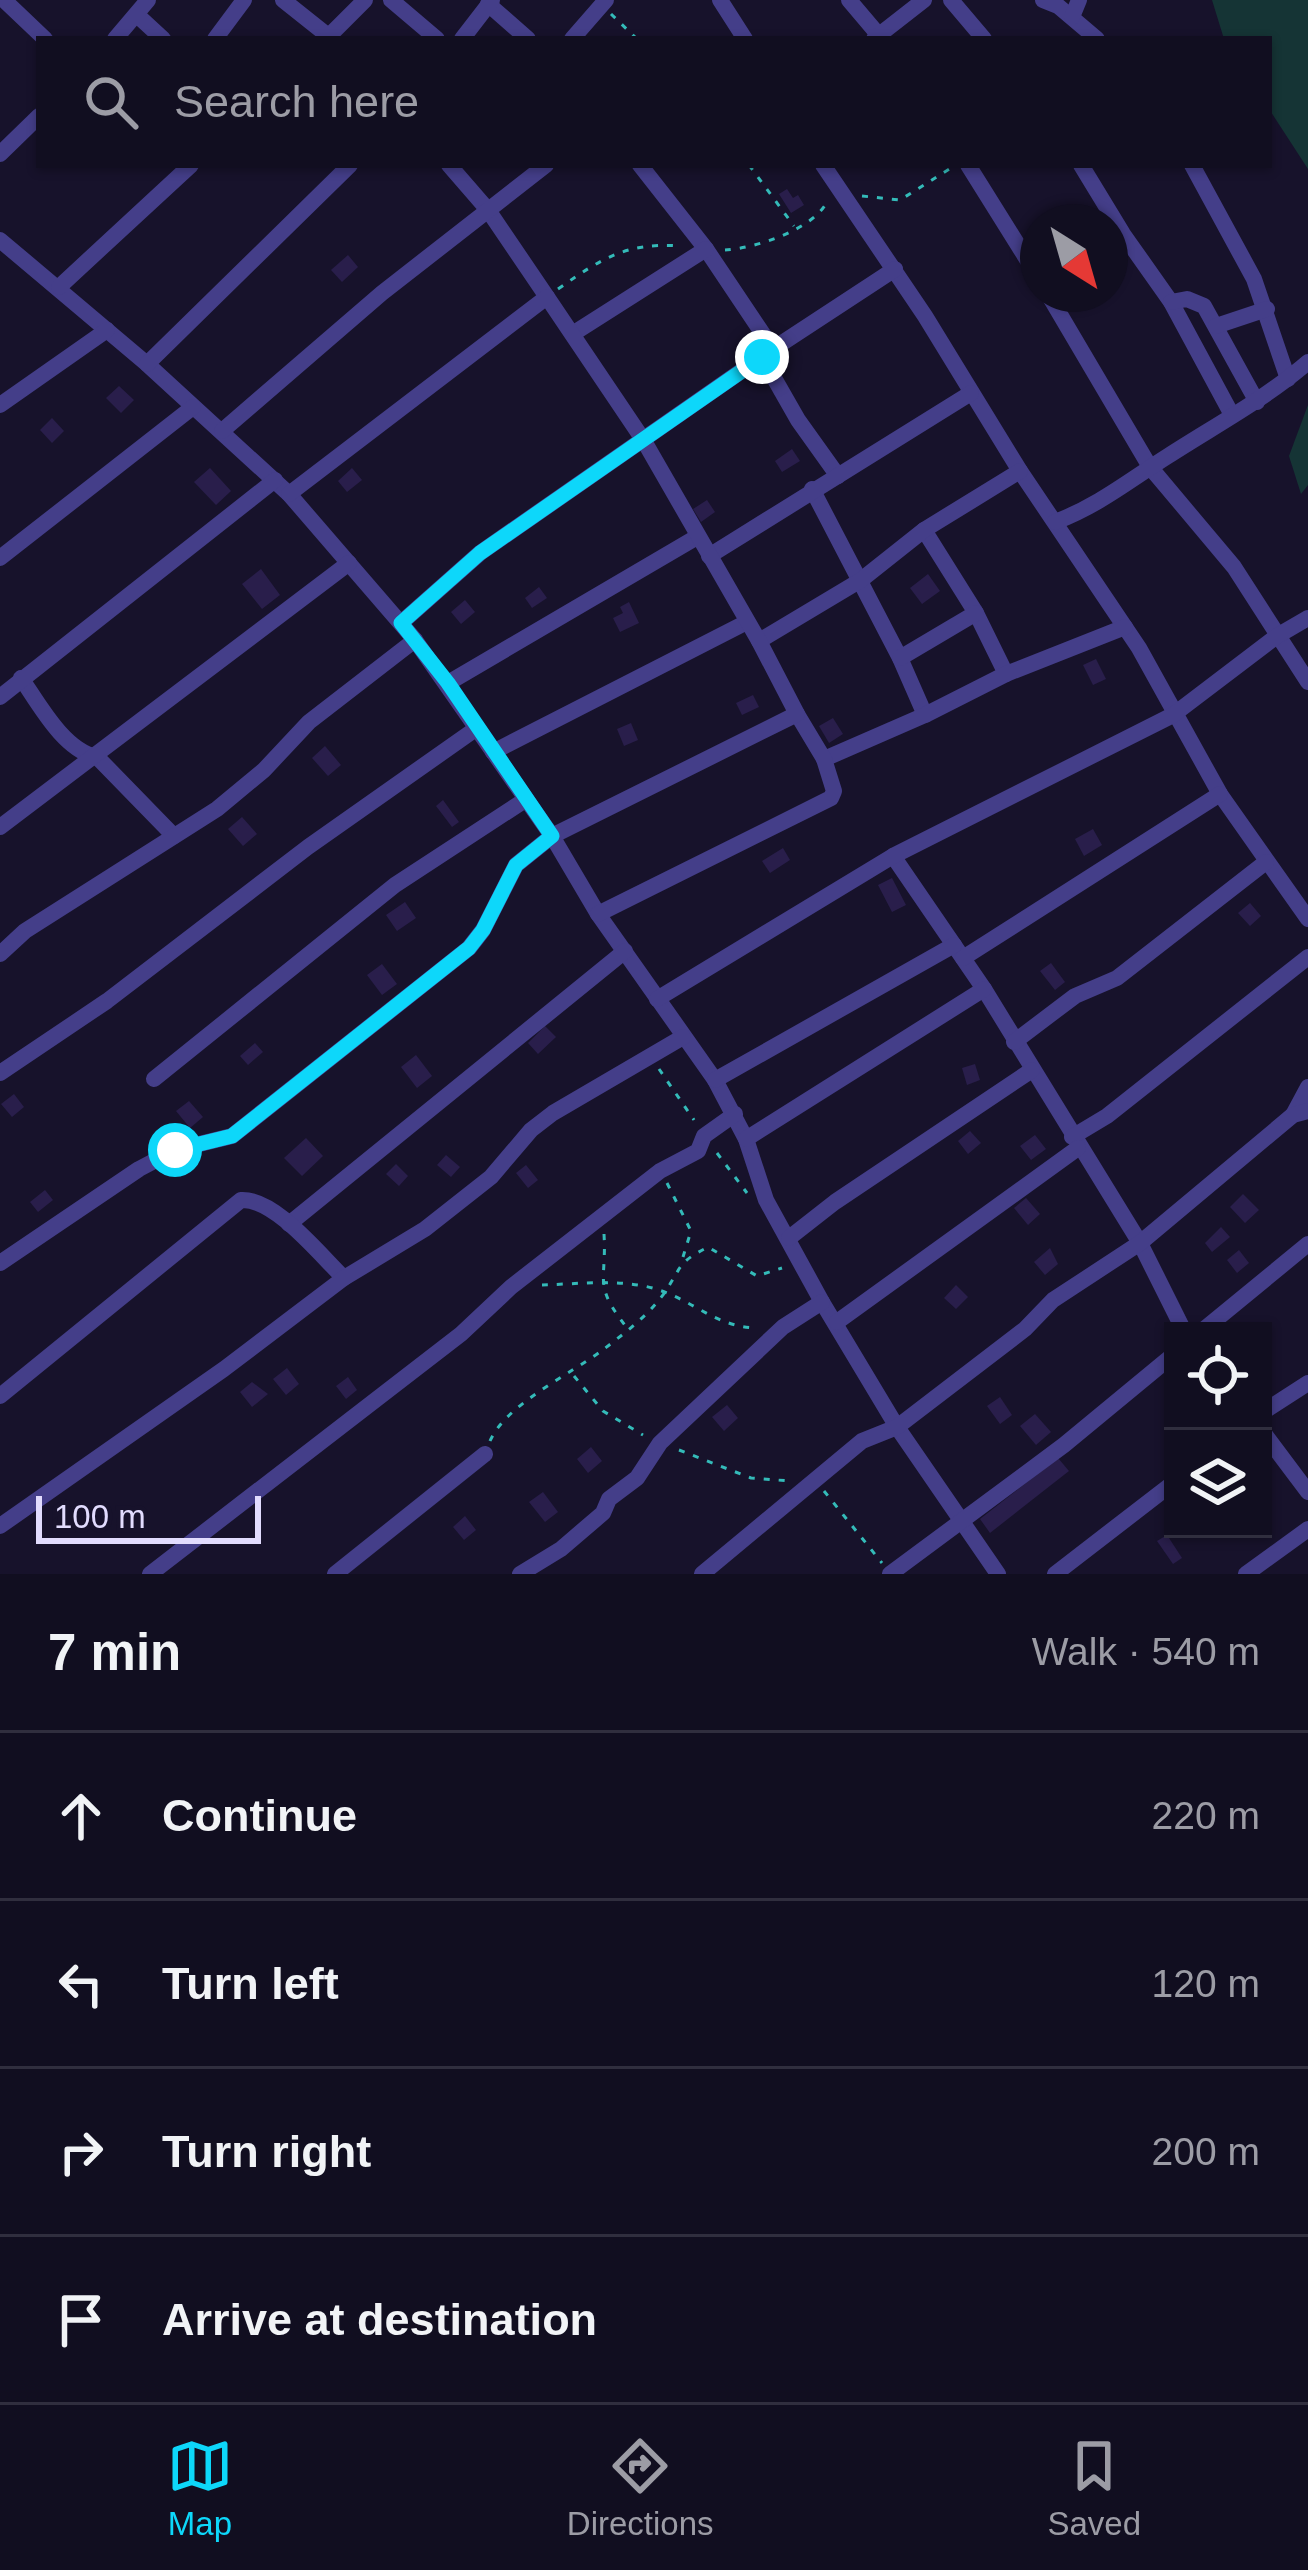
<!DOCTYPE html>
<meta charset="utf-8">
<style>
body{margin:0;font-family:Arial,sans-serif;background:#1e1c2d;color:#f1f3f6}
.controls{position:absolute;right:36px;bottom:36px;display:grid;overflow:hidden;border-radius:0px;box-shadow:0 3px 9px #0004}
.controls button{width:108px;height:108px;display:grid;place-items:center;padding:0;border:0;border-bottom:3px solid #302e3e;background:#110e20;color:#f1f3f6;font:60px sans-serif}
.compass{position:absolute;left:1020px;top:204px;width:108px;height:108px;border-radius:50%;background:#110e20;box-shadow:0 3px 9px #0004;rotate:143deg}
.scale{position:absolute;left:36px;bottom:30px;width:225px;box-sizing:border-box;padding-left:12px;border:6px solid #e2dcfe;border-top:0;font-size:33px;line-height:42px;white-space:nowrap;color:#e2dcfe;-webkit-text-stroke:9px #17122b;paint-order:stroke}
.stop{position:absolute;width:36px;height:36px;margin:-27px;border:9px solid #0dd7fa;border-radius:50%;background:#fff}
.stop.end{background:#0dd7fa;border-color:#fff;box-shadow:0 3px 12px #0008}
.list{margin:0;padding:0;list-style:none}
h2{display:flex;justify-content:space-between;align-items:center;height:156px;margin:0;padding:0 48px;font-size:51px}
h2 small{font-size:39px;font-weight:400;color:#9c9ca5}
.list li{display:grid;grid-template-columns:78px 1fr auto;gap:36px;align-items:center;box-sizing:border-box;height:168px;padding:0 48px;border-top:3px solid #302e3e}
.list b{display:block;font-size:45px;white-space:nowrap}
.list em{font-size:39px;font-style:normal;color:#9c9ca5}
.icon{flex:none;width:66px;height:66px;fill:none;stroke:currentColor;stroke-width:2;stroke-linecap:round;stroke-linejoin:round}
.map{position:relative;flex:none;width:1308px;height:1574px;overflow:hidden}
.search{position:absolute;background:#110e20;box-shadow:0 3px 9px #0004;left:36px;right:36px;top:36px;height:132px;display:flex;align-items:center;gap:30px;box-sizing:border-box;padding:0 42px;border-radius:0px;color:#9c9ca5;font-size:45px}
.sheet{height:828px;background:#110e20}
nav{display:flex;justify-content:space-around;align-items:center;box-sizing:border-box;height:168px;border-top:3px solid #302e3e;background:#110e20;font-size:33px;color:#9c9ca5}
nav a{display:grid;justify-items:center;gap:6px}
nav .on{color:#0dd7fa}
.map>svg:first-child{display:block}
</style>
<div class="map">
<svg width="1308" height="1574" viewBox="0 0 1308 1574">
<rect width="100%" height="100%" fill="#17122b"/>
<g fill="#153435">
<polygon points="1212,0 1308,0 1308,169 1269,109 1269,39 1224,39"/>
<polygon points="1308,405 1308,485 1301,494 1289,456"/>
</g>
<g fill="#291e4b">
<polygon points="787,189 793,198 798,195 804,205 791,213 779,194"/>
<polygon points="348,255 358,267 342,282 331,270"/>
<polygon points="119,386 134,400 121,413 106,398"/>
<polygon points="52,418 64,431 52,443 40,430"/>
<polygon points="792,449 800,461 782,472 775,461"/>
<polygon points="210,468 231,491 216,505 194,482"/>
<polygon points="352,468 362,480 347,492 338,481"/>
<polygon points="707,500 715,512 701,522 693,509"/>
<polygon points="261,569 280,595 262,609 242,584"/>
<polygon points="928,574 940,591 922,604 910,588"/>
<polygon points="539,587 547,598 532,608 525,598"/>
<polygon points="465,600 475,612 461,624 451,612"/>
<polygon points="629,602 639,623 620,632 613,618 623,613 620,607"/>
<polygon points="1096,659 1106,679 1093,685 1083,665"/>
<polygon points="753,695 759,707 742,715 736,703"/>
<polygon points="833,718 843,734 829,743 819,726"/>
<polygon points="631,723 638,740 624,746 617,729"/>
<polygon points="325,746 341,765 328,776 312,758"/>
<polygon points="443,800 459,822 452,827 436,806"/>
<polygon points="242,817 257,834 243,846 228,829"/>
<polygon points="1093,829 1102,845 1084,856 1075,839"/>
<polygon points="783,848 790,860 770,873 762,861"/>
<polygon points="892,878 906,905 892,912 878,885"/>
<polygon points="405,902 416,918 397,931 386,915"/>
<polygon points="1250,903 1261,916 1250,926 1238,913"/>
<polygon points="1051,963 1065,982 1055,990 1040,971"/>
<polygon points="382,964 397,984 382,995 367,975"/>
<polygon points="545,1026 556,1037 538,1054 528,1043"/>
<polygon points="255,1043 263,1052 248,1065 240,1056"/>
<polygon points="416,1055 432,1076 417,1088 401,1067"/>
<polygon points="975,1064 980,1080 967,1085 962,1068"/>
<polygon points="14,1094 24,1107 12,1117 1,1104"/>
<polygon points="189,1101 203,1117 190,1128 176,1111"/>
<polygon points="970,1131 981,1143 968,1154 958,1141"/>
<polygon points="1035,1135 1046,1149 1031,1160 1020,1146"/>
<polygon points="306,1138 323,1156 302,1176 284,1158"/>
<polygon points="446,1155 460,1167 451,1177 437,1165"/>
<polygon points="396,1164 408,1176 399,1186 386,1174"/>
<polygon points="526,1165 538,1180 528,1188 516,1173"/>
<polygon points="45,1190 53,1200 38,1212 30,1202"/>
<polygon points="1243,1194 1259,1210 1245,1223 1230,1207"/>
<polygon points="1026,1198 1040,1214 1028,1225 1014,1208"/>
<polygon points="1221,1227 1230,1237 1212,1252 1205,1243"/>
<polygon points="1050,1248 1058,1264 1045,1275 1034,1262"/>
<polygon points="1239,1250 1249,1263 1237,1273 1227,1260"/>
<polygon points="956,1285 968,1297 956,1309 944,1298"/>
<polygon points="287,1368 299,1384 286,1395 273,1379"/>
<polygon points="348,1377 357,1390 346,1399 336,1386"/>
<polygon points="252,1382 268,1394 252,1407 240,1392"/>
<polygon points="1000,1397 1012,1415 1000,1424 987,1406"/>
<polygon points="727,1405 738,1418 724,1431 712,1417"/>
<polygon points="1035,1414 1051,1432 1036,1445 1020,1426"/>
<polygon points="591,1447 602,1461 588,1473 577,1459"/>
<polygon points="1058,1458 1069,1471 990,1533 980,1519"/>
<polygon points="543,1492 558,1512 545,1522 529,1502"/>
<polygon points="465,1516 476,1530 464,1540 453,1527"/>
<polygon points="1167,1535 1182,1558 1173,1564 1157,1541"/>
</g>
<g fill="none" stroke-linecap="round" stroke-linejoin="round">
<g stroke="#34bbb9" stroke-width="3" stroke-dasharray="6 9" stroke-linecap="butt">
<polyline points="611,14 637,39"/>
<polyline points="749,165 794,226"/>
<polyline points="862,196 900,200 951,168"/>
<path d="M 725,250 C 756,248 812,230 827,202"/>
<path d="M 558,289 C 601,259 626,242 680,246"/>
<polyline points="659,1069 694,1120"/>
<polyline points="717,1153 747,1193"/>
<polyline points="667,1183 691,1231 683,1257"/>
<path d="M 604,1234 C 607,1283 592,1284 628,1329"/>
<path d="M 542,1285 C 582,1284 629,1277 667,1293 C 697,1305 722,1328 757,1328"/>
<polyline points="574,1376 603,1411 643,1435"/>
<path d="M 490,1441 C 506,1404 571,1374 604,1349 C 626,1332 649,1315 665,1292 C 683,1265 677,1263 708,1247 L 757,1276 L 782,1268"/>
<polyline points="679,1450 751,1478 790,1481"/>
<polyline points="824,1491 882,1563"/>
</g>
<g stroke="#443e89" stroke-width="16">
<polyline points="4,0 45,39"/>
<polyline points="283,0 332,39"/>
<polyline points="391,0 437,39"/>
<polyline points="720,0 745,39"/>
<polyline points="849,0 882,39"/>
<polyline points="951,0 984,39"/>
<polyline points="1043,0 1058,6 1097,39"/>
<polyline points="488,4 528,39"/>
<polyline points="137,15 163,39"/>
<polyline points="1072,17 1079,0"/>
<polyline points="115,39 148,0"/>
<polyline points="215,39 244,0"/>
<polyline points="326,39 365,0"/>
<polyline points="462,39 492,0"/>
<polyline points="572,39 606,0"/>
<polyline points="874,39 924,0"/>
<polyline points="0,154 39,116"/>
<polyline points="449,165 488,210 547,297"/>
<polyline points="640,165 706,249 773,349"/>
<polyline points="823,165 925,316 1020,471 1139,648 1220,794 1308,919"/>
<polyline points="968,165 1038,277"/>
<polyline points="1081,165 1123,234 1171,302 1232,415"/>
<polyline points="1192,165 1254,279 1288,379"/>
<polyline points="0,240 147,364 289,494 415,640 552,836 598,914 715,1080 746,1139 766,1200 822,1302 897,1427 998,1574"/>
<polyline points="59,287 191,165"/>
<polyline points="1048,294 1150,467 1234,567 1308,682"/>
<polyline points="1171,302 1187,299 1204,306 1257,402"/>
<polyline points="1216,326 1267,309"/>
<polyline points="574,333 706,249"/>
<polyline points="762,357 798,420 838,476"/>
<polyline points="147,364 350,165"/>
<polyline points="0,405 107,330"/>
<polyline points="222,431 382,293 546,165"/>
<polyline points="812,489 900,658 925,715"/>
<path d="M 1055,522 C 1098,506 1130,480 1168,456 C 1216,425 1265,399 1308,362"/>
<polyline points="924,530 976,613 1006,674"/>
<polyline points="709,556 971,393"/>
<polyline points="0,558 193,407"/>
<polyline points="401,623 480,553 773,349 895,269"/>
<polyline points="759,641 861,580 924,530 1020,471"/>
<polyline points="900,658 976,613"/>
<path d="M 21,678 C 39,704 64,751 97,757 L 174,836"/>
<polyline points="448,683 697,537"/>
<polyline points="0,697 275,480"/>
<polyline points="493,752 747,622"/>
<polyline points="824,759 925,715 1006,674 1125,627"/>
<polyline points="0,827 349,563"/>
<polyline points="893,856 984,989 1140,1243 1184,1331"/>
<polyline points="598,914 831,798 834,791 824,759 797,714"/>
<polyline points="0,954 25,931 217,809 264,770 309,722 415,640"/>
<polyline points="963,958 1220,794"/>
<polyline points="657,999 893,856 1173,715 1277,636 1308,618"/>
<polyline points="1014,1042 1075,996 1117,978 1266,862"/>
<polyline points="0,1073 107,1001 308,847 477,728"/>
<polyline points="154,1079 395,885 525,800"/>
<polyline points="715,1080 954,945"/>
<polyline points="1293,1115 1308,1087"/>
<polyline points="1072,1137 1107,1116 1308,957"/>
<polyline points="746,1139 984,989"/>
<polyline points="289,1224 625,951"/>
<polyline points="789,1238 835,1202 1032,1070"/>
<polyline points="0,1263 139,1169 175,1150 232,1136 469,948 483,930 516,865 552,836 797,714 759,641 644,441 547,297 289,494"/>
<polyline points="837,1322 1078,1148"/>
<polyline points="1202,1331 1308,1244"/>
<path d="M 0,1396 L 241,1200 C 275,1198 320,1255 344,1278"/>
<polyline points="1263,1412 1308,1383"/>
<polyline points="1263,1432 1308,1492"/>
<polyline points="0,1526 224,1369 344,1278 425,1229 491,1177 531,1130 553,1113 683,1037"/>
<polyline points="150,1574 461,1334 511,1287 660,1171 698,1151 704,1136 735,1114"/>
<polyline points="335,1574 485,1454"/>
<polyline points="520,1574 561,1549 603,1513 609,1499 637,1478 660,1443 783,1327 822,1302"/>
<polyline points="702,1574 862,1441 897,1427 1025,1329 1053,1300 1140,1243 1293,1115 1308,1111"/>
<polyline points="890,1574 1064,1445 1173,1355"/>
<polyline points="1055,1574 1173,1483"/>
<polyline points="1246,1574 1308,1529"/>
</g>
</g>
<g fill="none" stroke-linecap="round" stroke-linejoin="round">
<polyline stroke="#0dd7fa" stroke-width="15" points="175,1150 232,1136 469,948 483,930 516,865 552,836 448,683 401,623 480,553 762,357"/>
</g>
</svg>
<div class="controls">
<button><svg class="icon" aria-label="locate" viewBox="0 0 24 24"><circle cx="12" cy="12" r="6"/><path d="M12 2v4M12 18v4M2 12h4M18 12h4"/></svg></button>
<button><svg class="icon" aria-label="layers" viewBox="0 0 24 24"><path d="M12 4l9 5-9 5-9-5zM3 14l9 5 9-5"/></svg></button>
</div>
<svg class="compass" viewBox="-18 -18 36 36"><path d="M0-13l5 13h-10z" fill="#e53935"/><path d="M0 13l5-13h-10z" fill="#9c9ca5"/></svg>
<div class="scale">100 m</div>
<div class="stop" style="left:175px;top:1150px"></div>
<div class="stop end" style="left:762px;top:357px"></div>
<div class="search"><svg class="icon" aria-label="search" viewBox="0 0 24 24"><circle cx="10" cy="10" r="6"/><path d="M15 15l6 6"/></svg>Search here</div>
</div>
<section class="sheet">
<h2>7 min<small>Walk · 540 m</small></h2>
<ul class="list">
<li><svg class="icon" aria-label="ahead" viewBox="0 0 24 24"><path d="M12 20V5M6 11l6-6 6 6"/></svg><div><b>Continue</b></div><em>220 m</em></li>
<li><svg class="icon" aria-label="left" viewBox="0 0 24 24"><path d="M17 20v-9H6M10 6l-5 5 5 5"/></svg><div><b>Turn left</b></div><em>120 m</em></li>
<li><svg class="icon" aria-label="right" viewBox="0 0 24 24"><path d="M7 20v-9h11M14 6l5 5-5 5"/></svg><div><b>Turn right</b></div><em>200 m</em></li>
<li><svg class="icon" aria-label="arrive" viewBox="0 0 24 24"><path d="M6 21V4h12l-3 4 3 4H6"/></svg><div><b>Arrive at destination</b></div></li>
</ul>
</section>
<nav>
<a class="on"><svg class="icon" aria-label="map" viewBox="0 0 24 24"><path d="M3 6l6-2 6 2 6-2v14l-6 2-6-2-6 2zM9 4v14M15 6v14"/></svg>Map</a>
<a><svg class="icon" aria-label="directions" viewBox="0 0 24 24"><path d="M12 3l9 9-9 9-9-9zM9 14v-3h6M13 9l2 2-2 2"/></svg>Directions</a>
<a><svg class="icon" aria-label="saved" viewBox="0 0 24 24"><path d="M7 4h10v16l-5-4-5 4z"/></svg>Saved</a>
</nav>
